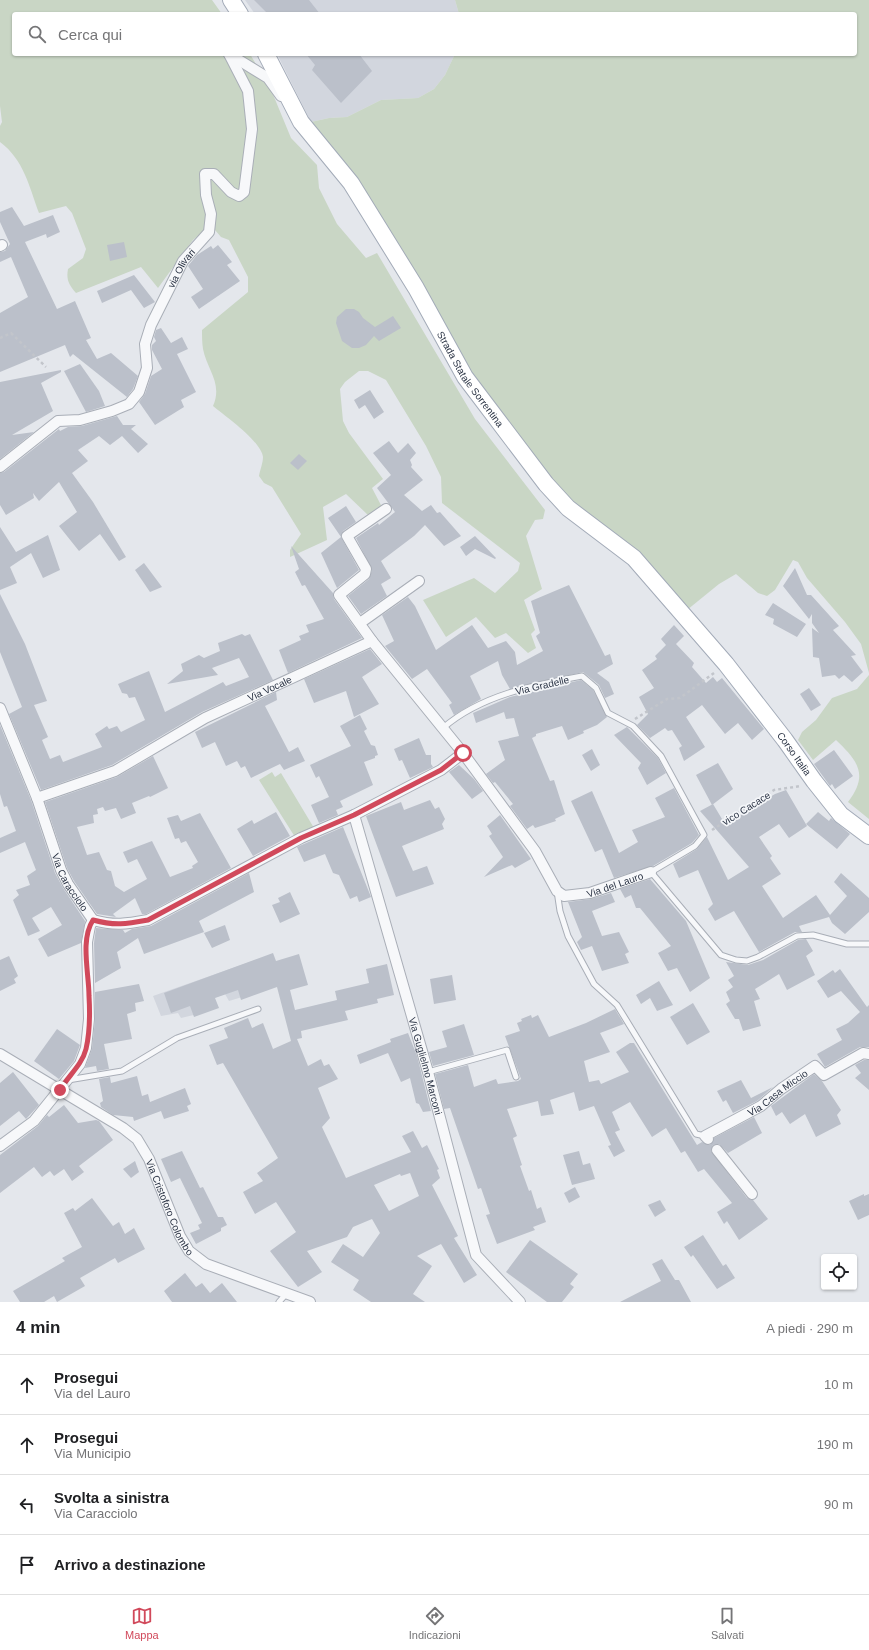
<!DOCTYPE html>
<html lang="it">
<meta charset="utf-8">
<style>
body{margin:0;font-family:Helvetica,sans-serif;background:#f6f6f6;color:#202124}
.controls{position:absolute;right:12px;bottom:12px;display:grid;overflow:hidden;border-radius:4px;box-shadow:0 1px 3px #0004}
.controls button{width:36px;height:36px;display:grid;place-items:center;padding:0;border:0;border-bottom:1px solid #e0e0e0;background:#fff;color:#202124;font:20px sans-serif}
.stop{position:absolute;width:12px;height:12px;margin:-9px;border:3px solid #d1495b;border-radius:50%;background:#fff}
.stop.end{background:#d1495b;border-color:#fff;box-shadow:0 1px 4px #0008}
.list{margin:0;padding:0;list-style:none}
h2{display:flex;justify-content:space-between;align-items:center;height:52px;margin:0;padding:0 16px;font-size:17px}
h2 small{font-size:13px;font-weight:400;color:#757577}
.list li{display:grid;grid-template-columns:26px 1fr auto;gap:12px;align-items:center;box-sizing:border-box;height:60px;padding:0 16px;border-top:1px solid #e0e0e0}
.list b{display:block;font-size:15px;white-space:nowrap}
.list p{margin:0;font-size:13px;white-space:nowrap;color:#757577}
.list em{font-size:13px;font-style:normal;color:#757577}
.icon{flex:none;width:22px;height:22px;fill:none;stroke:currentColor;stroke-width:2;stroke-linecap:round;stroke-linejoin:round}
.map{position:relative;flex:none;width:869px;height:1302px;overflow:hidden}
.search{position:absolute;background:#fff;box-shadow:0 1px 3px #0004;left:12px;right:12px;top:12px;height:44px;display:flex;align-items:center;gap:10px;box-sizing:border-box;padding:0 14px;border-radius:4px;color:#757577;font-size:15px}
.sheet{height:292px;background:#fff}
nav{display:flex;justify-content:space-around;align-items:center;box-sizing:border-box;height:56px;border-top:1px solid #e0e0e0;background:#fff;font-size:11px;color:#757577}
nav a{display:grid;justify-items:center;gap:2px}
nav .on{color:#d1495b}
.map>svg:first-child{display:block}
</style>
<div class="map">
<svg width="869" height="1302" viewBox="0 0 869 1302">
<rect width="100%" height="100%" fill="#e4e7ec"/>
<g fill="#d2d6de">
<polygon points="245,0 455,0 459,14 255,14"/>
<polygon points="277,54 455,54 445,75 434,89 418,98 381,100 347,117 329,118 311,122"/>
<polygon points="258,959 252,994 229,1001 225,994 203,1002 206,1012 181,1018 178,1013 161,1016 153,996"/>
</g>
<g fill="#c9d6c5">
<path d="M 0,0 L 212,0 L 222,14 L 14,14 L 14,54 L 250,54 L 272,92 L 291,138 L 317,165 L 319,188 L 337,224 L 366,258 L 377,253 L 475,419 L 545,510 L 543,519 L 535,520 L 526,536 L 542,589 L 524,600 L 535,630 L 531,634 L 536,648 L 528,653 L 506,633 L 495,638 L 476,617 L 446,637 L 423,600 L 474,578 L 495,593 L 518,571 L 520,563 L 442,503 L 441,477 L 426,446 L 386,380 L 368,371 L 359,371 L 345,382 L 340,389 L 343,421 L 349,433 L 383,479 L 372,488 L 382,507 L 369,516 L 346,494 L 323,507 L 327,540 L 290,557 L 290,550 L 301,534 L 272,487 L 264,483 L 259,476 C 260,470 263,463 263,457 C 261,441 225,416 213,406 C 223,383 207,370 203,349 C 202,343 202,336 202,330 L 248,292 L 248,277 L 229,240 L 221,237 L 215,230 L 200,234 L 193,240 L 158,288 L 141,267 L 76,293 C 69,285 66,280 68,269 L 83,258 L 86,249 L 72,213 L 66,206 L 39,213 C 29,186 24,160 0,142 L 0,126 L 2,122 L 0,106 Z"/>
<polygon points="455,0 869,0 869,673 861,644 845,622 807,578 798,562 793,560 775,590 767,596 758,593 736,574 719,584 687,610 566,500 467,371 311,122 329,118 347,117 381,100 418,98 434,89 445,75 455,54 855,54 855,14 459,14"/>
<path d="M 869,675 L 869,819 L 848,802 C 869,775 858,761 836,740 L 813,760 L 798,740 L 802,732 L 816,720 L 832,698 L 857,689 Z"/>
<polygon points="272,772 275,777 281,773 314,828 295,837 259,780"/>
</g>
<g fill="#bbc0ca" fill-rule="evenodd">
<polygon points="254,0 309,0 320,14 268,14"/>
<polygon points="306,54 359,54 372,71 341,103 312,70 315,65"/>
<polygon points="12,207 24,226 53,215 60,232 47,238 46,234 25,242 57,309 75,301 91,338 86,340 97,359 111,353 138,376 133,389 127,397 73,354 70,357 65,345 0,372 0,313 28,297 11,257 0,262 0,252 5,251 10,244 0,222 0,212"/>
<polygon points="124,242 127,257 110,261 107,245"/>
<polygon points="218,245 232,262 227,265 240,281 199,309 191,297 203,289 188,266 197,255 211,246 213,249"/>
<polygon points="134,275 155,302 144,308 131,290 102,303 97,291"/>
<polygon points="346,309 354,309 359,312 363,318 375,327 393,316 401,328 379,341 374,336 366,345 359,348 352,348 342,341 336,323 337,317"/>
<polygon points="161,328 171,343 182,337 188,349 177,354 196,392 181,400 184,407 155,425 139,402 145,394 151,376 162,369 152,350 152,345 156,341 154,337 156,330"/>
<polygon points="80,364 99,391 105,406 86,412 64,371"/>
<polygon points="61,370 61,372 41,383 53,411 12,435 34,432 0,459 0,382"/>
<polygon points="370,390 384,412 374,419 365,405 359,409 354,400"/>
<polygon points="117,416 123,425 136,425 131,429 148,444 138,453 122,436 110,445 99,436 78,450 88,461 72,473 93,502 126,557 119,561 100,534 79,551 59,526 77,512 59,482 39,501 33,493 34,498 6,515 0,505 0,473 4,472 59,429 60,431 68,427 82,426"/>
<polygon points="389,441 398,453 408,443 416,453 410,460 412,465 411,467 423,480 404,495 422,511 431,505 437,513 440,512 461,536 444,546 425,525 414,536 381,561 391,578 381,584 387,596 361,614 348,596 369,579 372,570 356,538 378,523 379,525 395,512 377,488 391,475 373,453"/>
<polygon points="299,454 307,461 298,470 290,463"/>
<polygon points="346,506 356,522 343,531 341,537 328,518"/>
<polygon points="0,527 16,552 48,535 60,570 43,578 31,553 10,567 17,583 0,590"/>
<polygon points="475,536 496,558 495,559 475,549 466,556 460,547"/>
<polygon points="341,537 359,570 337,588 321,553"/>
<polygon points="291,546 333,593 334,599 362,638 288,673 279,650 301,640 299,636 309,632 306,625 324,619 305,585 302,586 295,572 299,569"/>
<polygon points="144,563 162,587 150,592 135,570"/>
<polygon points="795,568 807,595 811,595 839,626 833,630 856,655 851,656 863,672 852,682 844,675 839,679 835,675 822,677 819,658 813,657 812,628 819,633 812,623 812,614 809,619 783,586"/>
<polygon points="569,585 605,656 610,654 613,664 597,673 609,682 614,694 605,698 599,685 583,672 510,689 502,675 498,661 470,676 481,699 454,715 449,705 452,703 427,669 412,679 385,646 394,641 382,615 408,597 415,606 436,650 472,625 488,648 506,641 515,652 517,665 543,651 536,636 540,633 531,601"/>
<polygon points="0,594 25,644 47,701 34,705 48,737 42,740 50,759 60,755 63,762 102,747 95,734 107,726 109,729 117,726 121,732 145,720 135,697 129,698 127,694 122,693 118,684 149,671 165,712 223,682 226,686 249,677 239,658 212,668 218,675 167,684 183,671 181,664 199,655 204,658 220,651 218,643 242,634 245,636 250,634 273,680 202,712 112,765 41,790 9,714 22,707 0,652"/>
<polygon points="773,603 806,624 797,637 773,624 774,619 765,615"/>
<polygon points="674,625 684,636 676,644 694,663 692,667 706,683 713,677 717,682 722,678 764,729 752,740 738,723 725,734 702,705 686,717 705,747 684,761 679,748 682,746 672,730 668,731 665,728 650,738 637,725 648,714 639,697 654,688 642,670 657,659 655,656 666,645 661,639"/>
<polygon points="370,649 382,664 362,677 379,704 354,717 346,691 314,703 304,679"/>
<polygon points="581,680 593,690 607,717 597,725 583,731 584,733 568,740 562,726 536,734 536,736 532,738 550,781 554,780 565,814 555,819 556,821 535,828 533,825 527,829 510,806 513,804 495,782 493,783 486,774 505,760 498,741 519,736 514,718 506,719 504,712 476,723 473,713 510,697"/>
<polygon points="809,688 821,705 811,711 800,694"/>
<polygon points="276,692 277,700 265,706 289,752 298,747 305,761 284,770 280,764 251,778 245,766 241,768 237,761 226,766 215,742 202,748 195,732"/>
<polygon points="360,715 367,729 364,731 371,745 375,746 378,755 375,756 375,758 364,762 373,785 340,801 343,807 336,810 338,815 319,823 311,805 329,797 319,776 316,778 310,765 351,746 340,726"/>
<polygon points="0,725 31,800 55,873 63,888 85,921 81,943 48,957 38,939 62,925 51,907 32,918 40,931 28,936 13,900 19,895 16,890 30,885 27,876 36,870 25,842 0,853 0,838 16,831 7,806 4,807 0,794"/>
<polygon points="627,727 658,758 666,773 647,785 638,768 641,763 614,735"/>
<polygon points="419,738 426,755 431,755 431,764 433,767 410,778 402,760 399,761 394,749"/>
<polygon points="592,749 600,765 591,771 582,755"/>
<polygon points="834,750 853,776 835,789 832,784 830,786 814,764"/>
<polygon points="153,756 168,788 150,797 149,796 132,803 136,813 121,819 116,808 105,811 103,807 97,809 98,814 93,815 94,823 77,827 87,855 99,852 107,870 111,871 115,886 124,892 147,879 137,859 128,863 123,852 152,841 170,877 193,868 192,866 198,862 186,841 181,843 179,838 175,839 167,818 178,815 181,821 200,813 231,868 146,914 142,914 135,898 113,914 116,917 97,914 74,881 67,868 45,802 117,777"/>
<polygon points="718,763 733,789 712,805 696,775"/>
<polygon points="459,765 474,779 483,791 472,799 449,772"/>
<polygon points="674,788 699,835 692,843 653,866 614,878 602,849 595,852 571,801 592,791 619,853 638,842 632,830 665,817 655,798"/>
<polygon points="786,790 807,826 789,838 779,824 759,837 772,856 770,858 781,874 762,886 783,918 816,895 830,915 847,896 834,882 841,873 869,898 869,912 845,934 832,923 829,917 799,926 802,932 795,932 759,952 734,911 715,921 708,909 713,904 698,870 679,878 673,864 697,849 707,837 728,880 749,867 700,811 713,804 725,824 775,794"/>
<polygon points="430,800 435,809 439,807 445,819 442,824 444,829 402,846 413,871 427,866 434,884 396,897 366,816 401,802 404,810"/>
<polygon points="276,812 290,836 253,856 237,829 252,820 254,824"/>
<polygon points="818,812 829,821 831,818 850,834 837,849 806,824"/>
<polygon points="500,815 531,859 515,868 512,865 484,877 503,857 489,836 492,834 487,826"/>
<polygon points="343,827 371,897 359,902 357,896 350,899 339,875 333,873 325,854 304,862 297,847"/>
<polygon points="249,873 254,892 199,921 204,932 144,954 138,938 117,952 121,968 95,983 94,943 96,928 123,930 125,933 132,929 151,926"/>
<polygon points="650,879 686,921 710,978 690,992 677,968 668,971 658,953 671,946 640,908 636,908 631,895 625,898 620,889"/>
<polygon points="290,892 300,914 280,923 272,905 280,902 278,898"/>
<polygon points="611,893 615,902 592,911 602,936 619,932 629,952 625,954 629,963 602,971 592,946 581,950 577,942 582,937 568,902 591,899"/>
<polygon points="225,925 230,940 212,948 204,933"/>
<polygon points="806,939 813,951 806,956 815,975 787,990 779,974 755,989 760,999 754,1001 761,1026 743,1031 739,1019 735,1019 726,1004 730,1001 726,992 733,987 728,980 734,976 726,962 748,965 763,960 798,940"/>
<path d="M 273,953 L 276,961 L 299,954 L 308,985 L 290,990 L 295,1010 L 337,1000 L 335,991 L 369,983 L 366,969 L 387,964 L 394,995 L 377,999 L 378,1003 L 345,1011 L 348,1020 L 301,1031 L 302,1038 L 297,1039 L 308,1066 L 321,1059 L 324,1066 L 329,1064 L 338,1079 L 318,1088 L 330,1118 L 322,1127 L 346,1178 L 411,1152 L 402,1136 L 413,1131 L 422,1148 L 427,1145 L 439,1169 L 437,1170 L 440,1178 L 432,1185 L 458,1236 L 454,1238 L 477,1275 L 464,1283 L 441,1244 L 417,1256 L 432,1266 L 413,1294 L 425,1302 L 371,1302 L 353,1290 L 359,1280 L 331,1262 L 343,1244 L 363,1257 L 380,1233 L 372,1219 L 353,1227 L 347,1237 L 307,1251 L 322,1272 L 298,1287 L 270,1251 L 296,1232 L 276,1202 L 255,1214 L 243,1192 L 263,1181 L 257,1173 L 278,1158 L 223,1063 L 217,1065 L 209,1045 L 228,1038 L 224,1028 L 248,1018 L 252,1028 L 263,1023 L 273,1049 L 291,1041 L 277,987 L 241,1000 L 238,990 L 215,998 L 219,1008 L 194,1017 L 190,1006 L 171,1013 L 164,993 ZM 410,1173 L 419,1196 L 389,1211 L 374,1185 L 400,1174 L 401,1176 Z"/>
<polygon points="9,956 18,976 14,979 16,983 0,991 0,960"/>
<polygon points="840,969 867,1007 869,1005 869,1047 860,1047 825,1067 817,1054 842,1040 836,1029 848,1023 860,1012 841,991 828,998 817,981 833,970 835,973"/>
<polygon points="452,975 456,1000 434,1004 430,979"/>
<polygon points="659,981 673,1005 657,1011 650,998 641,1004 636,995"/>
<polygon points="139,984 144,1001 135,1003 136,1011 127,1014 132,1039 104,1044 109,1069 97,1071 96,1066 85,1068 92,1049 95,1020 95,992"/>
<polygon points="693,1003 710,1032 687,1045 670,1017"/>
<polygon points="615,1009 624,1024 600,1033 610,1052 584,1061 589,1082 599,1080 601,1084 629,1072 616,1052 630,1043 634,1043 697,1145 702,1142 710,1145 714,1138 754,1117 762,1133 728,1153 719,1144 713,1145 711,1151 747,1198 753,1200 768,1219 739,1240 727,1221 724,1224 717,1212 732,1203 704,1169 698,1172 685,1151 681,1153 666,1128 652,1137 630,1102 612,1112 620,1130 615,1132 625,1151 614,1157 608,1146 611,1145 594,1106 579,1111 574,1092 550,1100 554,1114 541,1116 538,1101 507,1109 517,1136 513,1138 522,1165 520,1166 529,1191 531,1190 537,1209 541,1207 546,1222 533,1227 535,1230 497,1244 486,1215 490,1214 481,1188 478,1189 450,1108 444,1109 435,1074 468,1065 474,1087 496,1079 498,1084 518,1081 521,1079 505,1036 520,1031 517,1023 522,1021 521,1019 531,1015 532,1018 538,1015 549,1037 586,1023"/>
<polygon points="464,1024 474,1055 433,1066 429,1052 447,1047 442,1031"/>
<polygon points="57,1029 80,1045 74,1061 59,1079 34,1061"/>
<polygon points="408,1033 417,1056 431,1111 423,1112 419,1104 416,1103 410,1078 401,1082 388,1053 360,1064 357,1055 391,1042 390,1039"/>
<polygon points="864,1060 869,1060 869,1090 855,1078 861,1073 855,1065"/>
<polygon points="13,1072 39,1105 26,1119 19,1111 0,1126 0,1083"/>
<polygon points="814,1074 822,1081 841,1110 837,1115 841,1124 816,1137 805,1114 790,1124 782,1112 776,1116 771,1106"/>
<polygon points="137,1076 142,1096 148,1094 150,1102 185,1088 191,1104 187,1106 189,1111 164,1119 161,1111 134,1121 133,1117 113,1115 101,1107 100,1103 103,1101 99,1079 110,1077 111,1083"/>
<polygon points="741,1080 751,1098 773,1087 757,1101 733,1113 726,1100 723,1102 717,1091"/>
<polygon points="64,1105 78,1123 96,1120 99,1121 113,1140 79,1166 84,1172 72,1181 64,1169 54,1176 50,1171 42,1177 34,1167 0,1193 0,1155 38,1126 47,1115 49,1117"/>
<polygon points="182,1151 200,1188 203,1187 218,1217 223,1217 227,1225 221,1228 221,1231 196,1244 190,1233 200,1229 198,1225 202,1223 180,1178 171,1182 161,1159"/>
<polygon points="579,1151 583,1165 590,1163 595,1179 572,1185 563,1155"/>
<polygon points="135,1161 139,1172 131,1178 123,1169"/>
<polygon points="575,1187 580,1197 569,1203 564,1193"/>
<polygon points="864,1194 864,1196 869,1194 869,1215 858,1220 849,1201"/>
<polygon points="92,1198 113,1226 119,1222 125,1234 134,1228 145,1249 118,1263 115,1258 80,1278 85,1286 57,1302 54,1296 44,1302 20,1302 13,1291 65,1261 62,1258 82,1247 64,1213 73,1208 75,1211"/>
<polygon points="660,1200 666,1210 655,1217 648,1205"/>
<polygon points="703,1235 723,1266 726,1264 735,1278 717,1289 693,1255 691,1257 684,1247"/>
<polygon points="530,1240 578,1274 570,1284 574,1287 562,1302 547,1302 506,1272"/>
<polygon points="662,1259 675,1280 679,1280 691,1302 620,1302 661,1281 652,1264"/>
<polygon points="185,1273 196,1287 202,1283 210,1293 222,1283 237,1302 172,1302 164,1291"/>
</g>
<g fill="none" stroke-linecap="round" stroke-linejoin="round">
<defs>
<g id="lane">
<path d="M 443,728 C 481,695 534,685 582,676 L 596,688 L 608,713 L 633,726 L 661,756 L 704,835 L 695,846 L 651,872 L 721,955 L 736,960 L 747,961 L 758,957 L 797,936 L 813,935 L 847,944 L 869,944"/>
<polyline points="557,891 560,911 568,936 594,984 617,1005 696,1134 705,1136"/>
<polyline points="428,1072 507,1050 516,1077"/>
<polyline points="68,1080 122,1071 177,1038 258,1009"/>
<polyline points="279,1302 287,1293"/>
</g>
<g id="street">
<polyline points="229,54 268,78 281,96"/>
<polyline points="0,246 2,245"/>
<path id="s1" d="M 0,467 L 58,421 L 80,420 L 112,411 L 129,404 L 139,392 L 147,368 L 145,344 L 151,325 L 183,261 L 209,232 L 211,214 L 206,195 L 205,174 L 214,174 L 231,192 L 239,196 L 244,192 L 252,129 L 248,91 L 229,54"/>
<polyline points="360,623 419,581"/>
<polyline points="372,641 339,595 365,574 366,569 347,536 386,509"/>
<path id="s2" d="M 0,708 L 37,798 L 61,870 L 68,884 L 93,920"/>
<path id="s3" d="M 37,798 L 115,771 L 205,718 L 372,641 L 463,753"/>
<path id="s4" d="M 354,815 L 428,1072 L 476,1255 L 520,1302"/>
<path id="s5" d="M 93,920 C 115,926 126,924 148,920 L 301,838 L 354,815 L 441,770 L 463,753 L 535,851 L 557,891 L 564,896 L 590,893 L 651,872"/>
<path id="s6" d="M 0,1054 L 123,1128 L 137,1139 L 149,1159 L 180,1236 L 189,1251 L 206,1264 L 310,1302"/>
<path id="s7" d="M 708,1139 L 705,1136 L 761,1106 L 781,1089 L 815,1066 L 824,1075 L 863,1053 L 869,1054"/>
<polyline points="0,1146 34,1121 80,1064 86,1048 89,1019 87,942 90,926 93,920"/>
<polyline points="717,1150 752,1194"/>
</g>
<g id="primary">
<polyline points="231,0 240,14"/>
<path id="s8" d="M 266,54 L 301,122 L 351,183 L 416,288 L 465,377 L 546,484 L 568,508 L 634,558 L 726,664 L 785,740 L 814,781 L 841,815 L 869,836"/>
</g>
</defs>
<use href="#lane" stroke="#a9aeb7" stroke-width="7"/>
<use href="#street" stroke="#a9aeb7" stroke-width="12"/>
<use href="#primary" stroke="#a3abb8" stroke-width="18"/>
<g stroke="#c2c5cb" stroke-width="2.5" stroke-dasharray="3 3" stroke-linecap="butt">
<polyline points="0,338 11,333 46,367"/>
<polyline points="635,719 667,699 680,698 714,673"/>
<polyline points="712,830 774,790 801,786"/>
</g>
<use href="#lane" stroke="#f7f8fa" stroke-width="5"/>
<use href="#street" stroke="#f7f8fa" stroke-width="10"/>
<use href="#primary" stroke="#fff" stroke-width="16"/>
</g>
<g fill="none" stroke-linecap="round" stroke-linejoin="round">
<path stroke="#d1495b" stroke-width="5" d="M 60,1090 C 68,1076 82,1065 86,1049 C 90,1032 90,1013 89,996 C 89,973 80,940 93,920 C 115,926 126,924 148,920 L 301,838 L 354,815 L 441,770 L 463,753"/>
</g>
<g text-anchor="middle" stroke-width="3.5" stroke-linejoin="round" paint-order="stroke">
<g font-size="10" fill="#2b3445" stroke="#f4f6f9">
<text dy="4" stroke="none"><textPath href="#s1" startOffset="297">via Olivari</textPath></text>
<text dy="4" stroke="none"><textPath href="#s8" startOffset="385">Strada Statale Sorrentina</textPath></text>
<text transform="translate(542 685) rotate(-13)" y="4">Via Gradelle</text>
<text dy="4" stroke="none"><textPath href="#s3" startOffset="258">Via Vocale</textPath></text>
<text dy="4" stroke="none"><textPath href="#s8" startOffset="883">Corso Italia</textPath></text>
<text transform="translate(746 808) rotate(-32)" y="4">vico Cacace</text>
<text dy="4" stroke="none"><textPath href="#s2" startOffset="188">Via Caracciolo</textPath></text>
<text dy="4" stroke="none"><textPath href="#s5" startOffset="641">Via del Lauro</textPath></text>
<text dy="4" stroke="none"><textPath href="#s4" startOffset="261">Via Guglielmo Marconi</textPath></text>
<text dy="4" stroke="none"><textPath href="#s7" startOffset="89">Via Casa Miccio</textPath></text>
<text dy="4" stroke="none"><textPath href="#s6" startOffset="237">Via Cristoforo Colombo</textPath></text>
</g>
</g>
</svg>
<div class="controls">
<button><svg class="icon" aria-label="locate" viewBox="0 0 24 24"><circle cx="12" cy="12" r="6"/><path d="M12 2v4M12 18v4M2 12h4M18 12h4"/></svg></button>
</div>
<div class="stop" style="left:463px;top:753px"></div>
<div class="stop end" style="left:60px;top:1090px"></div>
<div class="search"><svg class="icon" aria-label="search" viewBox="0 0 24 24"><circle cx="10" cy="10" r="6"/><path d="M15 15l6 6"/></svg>Cerca qui</div>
</div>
<section class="sheet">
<h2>4 min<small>A piedi · 290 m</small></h2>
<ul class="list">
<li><svg class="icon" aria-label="ahead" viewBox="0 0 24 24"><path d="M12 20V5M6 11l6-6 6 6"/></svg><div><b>Prosegui</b><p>Via del Lauro</p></div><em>10 m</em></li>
<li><svg class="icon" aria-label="ahead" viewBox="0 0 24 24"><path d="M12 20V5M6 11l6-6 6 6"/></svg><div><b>Prosegui</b><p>Via Municipio</p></div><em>190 m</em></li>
<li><svg class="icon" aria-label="left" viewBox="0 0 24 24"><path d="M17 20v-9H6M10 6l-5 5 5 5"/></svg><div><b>Svolta a sinistra</b><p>Via Caracciolo</p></div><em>90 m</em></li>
<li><svg class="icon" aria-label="arrive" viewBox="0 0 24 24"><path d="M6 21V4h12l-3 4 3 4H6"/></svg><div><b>Arrivo a destinazione</b></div></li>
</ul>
</section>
<nav>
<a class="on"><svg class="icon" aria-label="map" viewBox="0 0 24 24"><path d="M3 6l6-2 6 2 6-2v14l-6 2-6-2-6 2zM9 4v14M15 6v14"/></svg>Mappa</a>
<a><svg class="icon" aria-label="directions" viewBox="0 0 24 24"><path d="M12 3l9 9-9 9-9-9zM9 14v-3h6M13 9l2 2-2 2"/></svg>Indicazioni</a>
<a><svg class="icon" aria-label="saved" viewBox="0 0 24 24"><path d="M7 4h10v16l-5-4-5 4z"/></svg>Salvati</a>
</nav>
